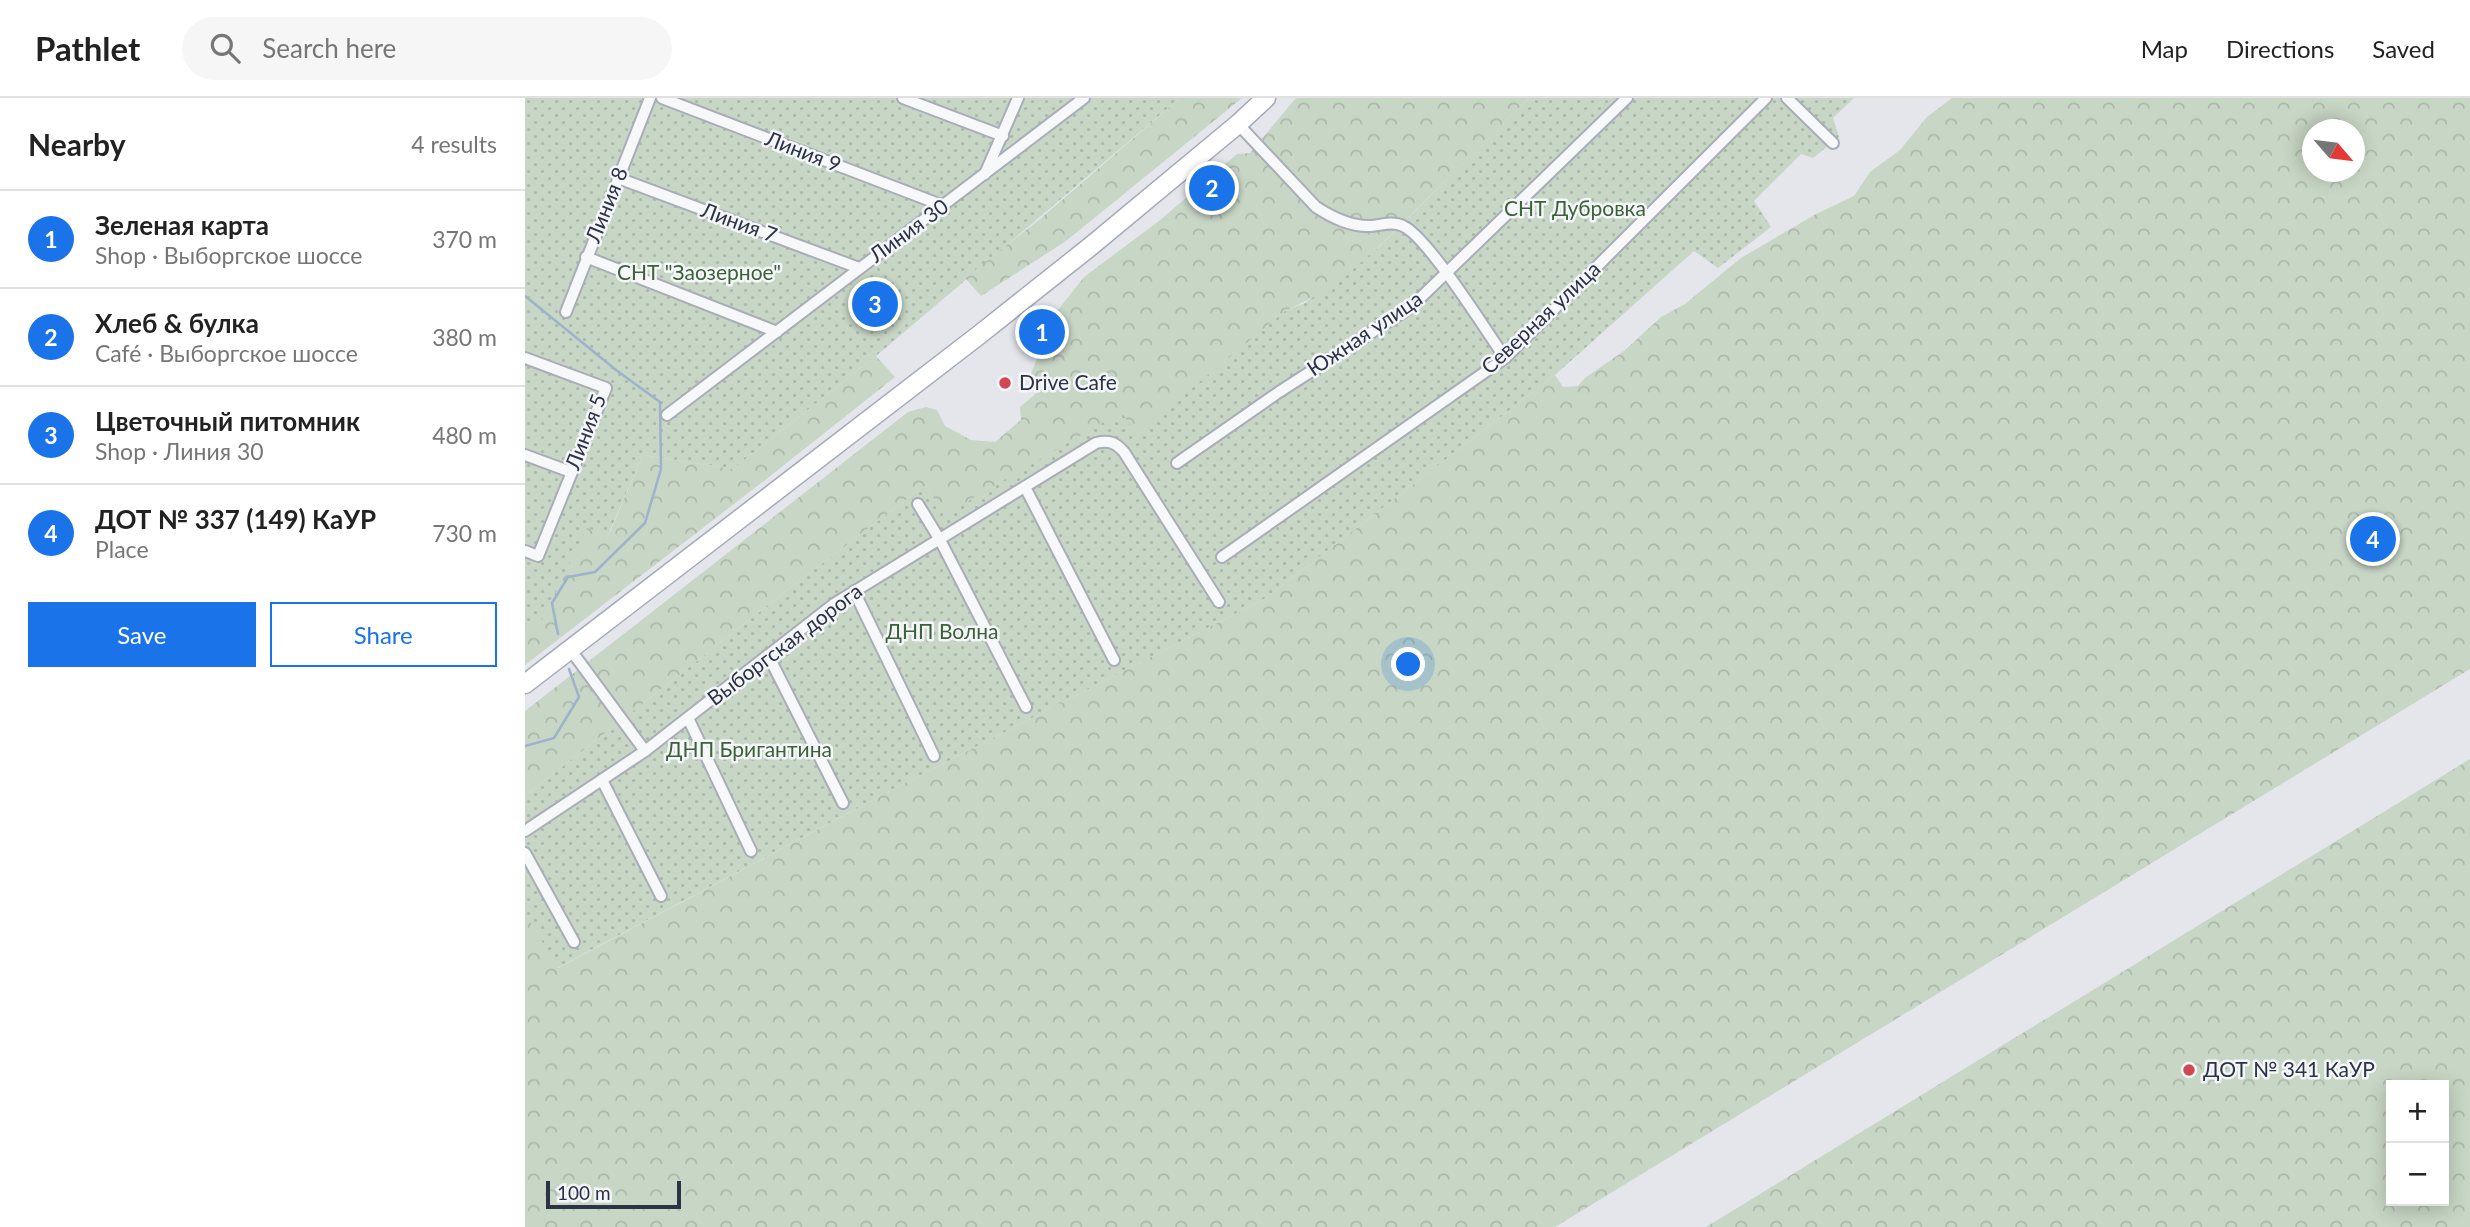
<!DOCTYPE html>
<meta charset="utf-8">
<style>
body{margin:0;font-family:Lato,sans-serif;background:#f6f6f6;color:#222}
.controls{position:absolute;right:21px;bottom:21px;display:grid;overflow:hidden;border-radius:0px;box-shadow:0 4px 18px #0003}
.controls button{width:63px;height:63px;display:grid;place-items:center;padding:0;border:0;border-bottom:2px solid #e0e0e0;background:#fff;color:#222;font:35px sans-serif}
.compass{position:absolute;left:1777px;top:21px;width:63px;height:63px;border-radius:50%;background:#fff;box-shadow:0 4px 18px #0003;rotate:118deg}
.scale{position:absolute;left:21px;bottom:18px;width:135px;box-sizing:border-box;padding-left:7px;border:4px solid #2b3345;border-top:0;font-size:19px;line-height:24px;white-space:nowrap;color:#2b3345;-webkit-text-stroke:5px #f4f6f9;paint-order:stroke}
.you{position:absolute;left:884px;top:567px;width:24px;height:24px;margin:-18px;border:5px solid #fff;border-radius:50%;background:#1a73e8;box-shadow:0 0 0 10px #1a73e833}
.badge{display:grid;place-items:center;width:46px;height:46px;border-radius:50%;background:#1a73e8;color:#fff;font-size:23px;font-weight:700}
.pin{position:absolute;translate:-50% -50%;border:4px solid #fff;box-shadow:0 2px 7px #0006}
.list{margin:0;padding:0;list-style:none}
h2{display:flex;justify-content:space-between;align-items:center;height:91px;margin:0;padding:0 28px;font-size:30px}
h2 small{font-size:23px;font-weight:400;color:#767676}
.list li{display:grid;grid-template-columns:46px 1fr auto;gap:21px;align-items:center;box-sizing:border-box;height:98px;padding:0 28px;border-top:2px solid #e0e0e0}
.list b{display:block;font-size:26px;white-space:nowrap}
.list p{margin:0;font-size:23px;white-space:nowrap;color:#767676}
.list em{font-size:23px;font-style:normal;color:#767676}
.actions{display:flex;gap:14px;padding:21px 28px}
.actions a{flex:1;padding:16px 0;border:2px solid #1a73e8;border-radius:0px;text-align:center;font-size:24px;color:#1a73e8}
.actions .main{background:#1a73e8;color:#fff}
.icon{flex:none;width:38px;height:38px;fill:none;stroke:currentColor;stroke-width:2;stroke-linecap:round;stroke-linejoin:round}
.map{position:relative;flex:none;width:1945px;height:1129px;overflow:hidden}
header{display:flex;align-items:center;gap:42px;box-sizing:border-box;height:98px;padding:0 35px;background:#fff;border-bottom:2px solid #e0e0e0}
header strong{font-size:33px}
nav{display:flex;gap:38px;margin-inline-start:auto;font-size:24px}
.search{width:490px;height:63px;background:#f6f6f6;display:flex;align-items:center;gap:18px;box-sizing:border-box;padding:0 24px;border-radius:38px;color:#767676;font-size:26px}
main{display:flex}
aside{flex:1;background:#fff}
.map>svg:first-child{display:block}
</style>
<header>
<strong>Pathlet</strong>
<div class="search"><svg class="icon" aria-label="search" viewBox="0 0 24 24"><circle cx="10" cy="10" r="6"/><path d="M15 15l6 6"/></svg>Search here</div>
<nav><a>Map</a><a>Directions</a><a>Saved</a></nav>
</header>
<main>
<aside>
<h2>Nearby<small>4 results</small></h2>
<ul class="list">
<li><span class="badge">1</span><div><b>Зеленая карта</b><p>Shop · Выборгское шоссе</p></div><em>370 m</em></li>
<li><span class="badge">2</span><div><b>Хлеб &amp; булка</b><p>Café · Выборгское шоссе</p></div><em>380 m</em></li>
<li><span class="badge">3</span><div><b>Цветочный питомник</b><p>Shop · Линия 30</p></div><em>480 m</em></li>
<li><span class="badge">4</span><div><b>ДОТ № 337 (149) КаУР</b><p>Place</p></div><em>730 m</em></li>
</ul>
<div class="actions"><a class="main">Save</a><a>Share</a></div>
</aside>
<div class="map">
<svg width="1945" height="1129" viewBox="0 0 1945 1129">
<defs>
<pattern id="grass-dots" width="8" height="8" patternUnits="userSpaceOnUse" patternTransform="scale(1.75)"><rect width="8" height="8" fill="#c8d6c5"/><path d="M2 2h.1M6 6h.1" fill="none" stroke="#acb8ab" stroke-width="1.8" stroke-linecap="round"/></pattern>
<pattern id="forest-crowns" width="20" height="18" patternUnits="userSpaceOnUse" patternTransform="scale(1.75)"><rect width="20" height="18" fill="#c8d6c5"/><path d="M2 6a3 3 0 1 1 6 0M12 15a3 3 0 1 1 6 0" fill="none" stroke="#acb8ab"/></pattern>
</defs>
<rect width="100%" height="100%" fill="#e4e6ec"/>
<g fill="url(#grass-dots)">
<polygon points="0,0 655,0 351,258 208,371 118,357 83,437 62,431 18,521 0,535"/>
<polygon points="1004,0 1329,0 1308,20 1314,39 1288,60 1276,56 1229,103 1246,129 1193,170 1169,153 1030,277 741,500 363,694 32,870 0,815 0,698 266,489 399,388 421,415 596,313 612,335 760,213 780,205 855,148"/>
</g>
<g fill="url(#forest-crowns)" fill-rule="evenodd">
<polygon points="655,0 717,0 541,143 456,198 440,180 515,121"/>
<path d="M 771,0 L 1004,0 C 970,34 936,68 901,102 C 858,145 817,189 760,213 L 612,336 L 596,314 L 421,416 L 399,388 L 266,489 L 0,698 L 0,613 L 383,314 L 401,309 L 412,312 L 420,328 L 446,342 L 470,344 L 496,322 L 495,309 L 522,286 L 506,276 L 529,217 L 559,179 L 634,123 L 712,56 L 725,55 Z"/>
<path d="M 1427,0 L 1945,0 L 1945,571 L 1030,1129 L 0,1129 L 0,815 L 33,870 L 363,694 L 741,500 L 1030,277 L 1038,289 L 1053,288 L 1060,280 L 1099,253 L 1136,219 L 1160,206 L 1216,160 L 1291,116 L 1329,98 L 1345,74 L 1375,52 L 1402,19 ZM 1787,32 L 1829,32 L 1829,74 L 1787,74 Z"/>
<polygon points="351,258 370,279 244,379 0,567 0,535 18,520 62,430 84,436 118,357 208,371"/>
<path d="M 1945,661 L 1945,1129 L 1181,1129 ZM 1866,987 L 1919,987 L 1919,1103 L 1866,1103 Z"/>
</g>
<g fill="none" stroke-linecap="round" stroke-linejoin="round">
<g stroke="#9fb2cc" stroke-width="2.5">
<polyline points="0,198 91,272 135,304 136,371 120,425 70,474 43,479 27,505 33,536"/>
<polyline points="0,648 29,640 54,599 44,571"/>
</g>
<defs>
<g id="minor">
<polyline points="137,0 419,108"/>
<polyline points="378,0 478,38"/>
<polyline points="1262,0 1308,45"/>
<path d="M 713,26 L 791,109 C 808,120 826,129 846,128 C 857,127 868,123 878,128 C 902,138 962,234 980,260"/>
<polyline points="460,76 493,0"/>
<polyline points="93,80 334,170"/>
<polyline points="61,159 252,234"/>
<polyline points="41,214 125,0"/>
<polyline points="0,260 81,290 13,458 0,453"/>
<polyline points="142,317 559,0"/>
<polyline points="0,357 46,374"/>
<polyline points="652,365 754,294 886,209 1102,0"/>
<polyline points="500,389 589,562"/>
<polyline points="393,406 415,442 501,609"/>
<polyline points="697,459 980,260 1241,0"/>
<polyline points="329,493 409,658"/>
<polyline points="45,551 120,653"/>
<polyline points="243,557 318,705"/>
<polyline points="163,620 226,753"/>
<polyline points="77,682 136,798"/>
<path d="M 0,733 L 120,653 L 309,506 L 571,345 C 584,342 590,344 599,354 L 694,504"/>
<polyline points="0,755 49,844"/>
</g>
<polyline id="primary" points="0,586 454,237 566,148 713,26 741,0"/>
</defs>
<use href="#minor" stroke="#a9adb7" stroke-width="14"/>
<use href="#primary" stroke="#a3aab8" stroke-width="21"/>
<use href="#minor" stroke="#f7f8fa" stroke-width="10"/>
<use href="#primary" stroke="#fff" stroke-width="18"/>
</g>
<g fill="#d14855" stroke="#f4f6f9" stroke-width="2.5">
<circle cx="480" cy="285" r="7"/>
<circle cx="1664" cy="972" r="7"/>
</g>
<g text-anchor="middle" stroke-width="5" stroke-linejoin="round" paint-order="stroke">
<g font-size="21" fill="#2b3345" stroke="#f4f6f9">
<text transform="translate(278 54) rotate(21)" y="7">Линия 9</text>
<text transform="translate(82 107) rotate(-68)" y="7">Линия 8</text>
<text transform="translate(214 125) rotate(20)" y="7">Линия 7</text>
<text transform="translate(384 133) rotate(-36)" y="7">Линия 30</text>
<text transform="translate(1016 220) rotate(-43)" y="7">Северная улица</text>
<text transform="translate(840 236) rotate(-34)" y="7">Южная улица</text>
<text transform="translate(61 334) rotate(-69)" y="7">Линия 5</text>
<text transform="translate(260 547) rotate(-37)" y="7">Выборгская дорога</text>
</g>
<g font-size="21" fill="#3d6138" stroke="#f4f6f9">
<text x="1050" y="118">СНТ Дубровка</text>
<text x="174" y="182">СНТ "Заозерное"</text>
<text x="417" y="541">ДНП Волна</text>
<text x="224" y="659">ДНП Бригантина</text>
</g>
<g font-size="21" fill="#2b3345" stroke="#f4f6f9" text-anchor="start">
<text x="494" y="292">Drive Cafe</text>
<text x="1678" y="979">ДОТ № 341 КаУР</text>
</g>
</g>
</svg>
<div class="controls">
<button>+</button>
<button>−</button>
</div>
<svg class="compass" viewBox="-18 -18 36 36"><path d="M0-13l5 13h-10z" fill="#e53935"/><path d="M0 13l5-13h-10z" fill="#767676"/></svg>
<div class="scale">100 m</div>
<div class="you"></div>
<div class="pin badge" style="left:517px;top:234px">1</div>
<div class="pin badge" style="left:687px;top:90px">2</div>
<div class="pin badge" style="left:350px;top:206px">3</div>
<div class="pin badge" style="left:1848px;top:441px">4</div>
</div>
</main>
